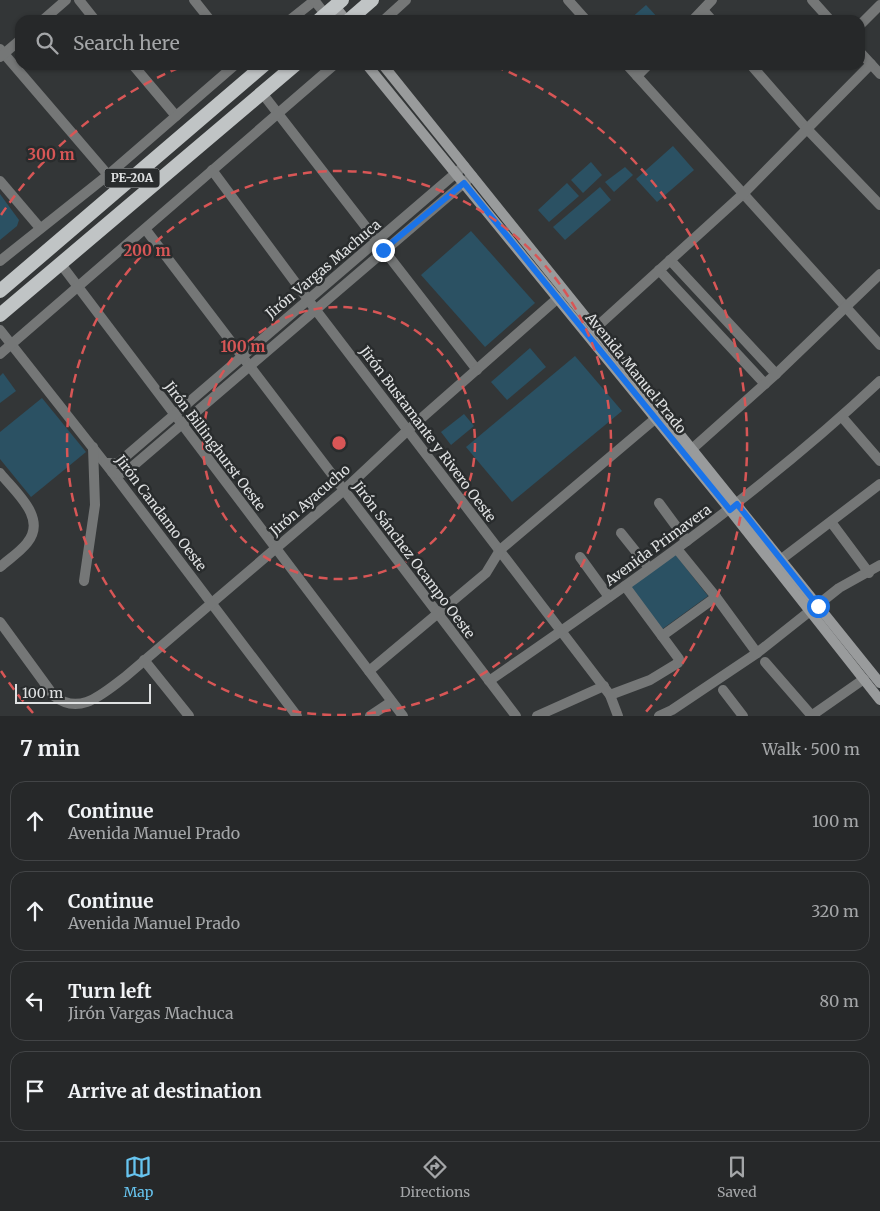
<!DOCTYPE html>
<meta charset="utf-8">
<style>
body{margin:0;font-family:Merriweather,serif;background:#2e3031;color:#f1f3f6}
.scale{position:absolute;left:15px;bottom:12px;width:136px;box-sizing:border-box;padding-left:5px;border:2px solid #dfe1e2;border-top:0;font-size:14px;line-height:18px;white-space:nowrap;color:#dfe1e2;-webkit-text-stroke:4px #292c2d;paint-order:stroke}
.stop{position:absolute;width:15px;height:15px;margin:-11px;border:4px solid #1a73e8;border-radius:50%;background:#fff}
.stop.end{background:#1a73e8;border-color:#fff;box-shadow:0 1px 5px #0008}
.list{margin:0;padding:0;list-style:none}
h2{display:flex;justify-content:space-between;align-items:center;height:65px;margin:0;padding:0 20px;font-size:21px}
h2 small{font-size:16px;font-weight:400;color:#a4a6a8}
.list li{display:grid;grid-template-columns:32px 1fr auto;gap:15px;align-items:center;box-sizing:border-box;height:80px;margin:0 10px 10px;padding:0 10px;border:1px solid #424446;border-radius:15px}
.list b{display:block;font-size:19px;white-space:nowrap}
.list p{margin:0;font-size:16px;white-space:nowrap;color:#a4a6a8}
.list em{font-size:16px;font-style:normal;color:#a4a6a8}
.icon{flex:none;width:28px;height:28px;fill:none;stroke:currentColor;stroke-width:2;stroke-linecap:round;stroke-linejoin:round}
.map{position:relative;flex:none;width:880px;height:716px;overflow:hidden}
.search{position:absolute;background:#262829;box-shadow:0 1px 4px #0004;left:15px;right:15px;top:15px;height:55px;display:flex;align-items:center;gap:12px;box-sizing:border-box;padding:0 18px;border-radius:15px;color:#a4a6a8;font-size:19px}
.sheet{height:425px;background:#262829}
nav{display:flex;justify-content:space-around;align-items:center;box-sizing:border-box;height:70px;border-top:1px solid #424446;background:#262829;font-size:14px;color:#a4a6a8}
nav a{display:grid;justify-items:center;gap:2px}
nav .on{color:#67c4ef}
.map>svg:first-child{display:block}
</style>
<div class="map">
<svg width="880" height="716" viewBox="0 0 880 716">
<rect width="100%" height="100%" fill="#333637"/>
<g fill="#2b5163">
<polygon points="646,5 660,20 629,20"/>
<polygon points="673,146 694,170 657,202 636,179"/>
<polygon points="591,162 602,175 583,193 571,180"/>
<polygon points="625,167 633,175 614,192 605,182"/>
<polygon points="567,183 579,196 549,222 538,210"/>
<polygon points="600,187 611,200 565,240 553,227"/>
<polygon points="0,194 19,220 17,226 0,240"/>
<polygon points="471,231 535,303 485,347 421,275"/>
<polygon points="530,348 546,367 507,400 491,382"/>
<polygon points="575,356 622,411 512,502 466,447"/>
<polygon points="3,373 16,391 0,403 0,376"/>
<polygon points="42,398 86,452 31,497 0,459 0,432"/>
<polygon points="464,414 474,426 451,445 441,432"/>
<polygon points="675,554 708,596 661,630 628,586"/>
</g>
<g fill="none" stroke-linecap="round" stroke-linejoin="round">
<g stroke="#757777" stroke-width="10">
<polyline points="79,0 95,20"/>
<polyline points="194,0 210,20"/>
<polyline points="568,0 586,20"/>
<polyline points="812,0 830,20"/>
<polyline points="703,10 712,20"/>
<polyline points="43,20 66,0"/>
<polyline points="290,20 315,0"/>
<polyline points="384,20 406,0"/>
<polyline points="693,20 712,0"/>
<polyline points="860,25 880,5"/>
<polyline points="0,49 108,175"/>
<polyline points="860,52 880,74"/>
<polyline points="0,57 20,40"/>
<polyline points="133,65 176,116"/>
<polyline points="627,65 880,345"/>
<polyline points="751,65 807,129 880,205"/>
<polyline points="637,76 648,65"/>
<polyline points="262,93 477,370"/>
<polyline points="212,170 315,309 610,695 618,716"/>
<polyline points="0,181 40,228"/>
<polyline points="146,230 516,716"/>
<polyline points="670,260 776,374"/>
<polyline points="0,261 108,175 235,65"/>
<polyline points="60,263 403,716"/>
<polyline points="659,270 765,384"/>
<polyline points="0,330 112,472 297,716"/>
<polyline points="590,333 743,194 871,64"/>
<polyline points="0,354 334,65"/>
<polyline points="842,417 880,461"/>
<polyline points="692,449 776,374 880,274"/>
<polyline points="106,463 118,463 464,166"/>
<polyline points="112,472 118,474 126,472 472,176"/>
<path d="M 0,473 C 15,492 48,518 27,543 C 20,552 9,559 0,567"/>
<polyline points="659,503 687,541"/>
<polyline points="831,522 869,573"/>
<polyline points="621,533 649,568"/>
<polyline points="677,549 716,597 757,653"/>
<polyline points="580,557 609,597"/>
<polyline points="775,564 880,484"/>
<polyline points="84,581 95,505 93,447"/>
<path d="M 0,622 L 54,696 C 80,716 102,694 125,677 L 343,491 L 408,430 L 558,298"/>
<polyline points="662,636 716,597"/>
<polyline points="144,660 189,716"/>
<polyline points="765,662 812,716"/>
<polyline points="369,671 486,573 500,550 662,413"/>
<path d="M 489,681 C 624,588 760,494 880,381"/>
<polyline points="723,690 743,716"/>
<polyline points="610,695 650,680 678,663 679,659 625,586"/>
<polyline points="370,716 391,702"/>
<polyline points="537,716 604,686"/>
<polyline points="659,716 672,710 757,653 839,588 880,565"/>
<polyline points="811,716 864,679"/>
</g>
<polyline stroke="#757777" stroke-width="10" points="314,0 325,14"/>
<g stroke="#999b9c" stroke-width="10">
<polyline points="335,6 346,20"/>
<polyline points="367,65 730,510 880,700"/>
<polyline points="383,65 880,683"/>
</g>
<g stroke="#c0c4c5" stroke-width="14">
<polyline points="319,20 342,0"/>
<polyline points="349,20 372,0"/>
<polyline points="0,291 264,65"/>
<polyline points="0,315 295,65"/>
</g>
</g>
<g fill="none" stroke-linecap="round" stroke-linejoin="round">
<polyline stroke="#1a73e8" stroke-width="6" points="383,250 464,183 730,510 737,504 818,606"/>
</g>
<g fill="none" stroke="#d85656" stroke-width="2.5" stroke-dasharray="9 6">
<circle cx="339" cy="443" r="136"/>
<circle cx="339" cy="443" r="272"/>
<path d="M33 713A408 408 0 0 1 1 671M1 215A408 408 0 0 1 183 66M495 66A408 408 0 0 1 645 713"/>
</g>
<g text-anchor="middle" stroke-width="5" stroke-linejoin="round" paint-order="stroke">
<rect fill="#292c2d" stroke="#a8abac" stroke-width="1" x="104.5" y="168.5" width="55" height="19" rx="4"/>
<g font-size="12" font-weight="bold" fill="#dfe1e2">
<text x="132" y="182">PE-20A</text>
</g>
<g font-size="14" fill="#dfe1e2" stroke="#292c2d">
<text transform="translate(323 269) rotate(-40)" y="5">Jirón Vargas Machuca</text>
<text transform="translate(636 373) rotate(51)" y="5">Avenida Manuel Prado</text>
<text transform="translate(428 434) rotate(53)" y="5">Jirón Bustamante y Rivero Oeste</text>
<text transform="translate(215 446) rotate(53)" y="5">Jirón Billinghurst Oeste</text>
<text transform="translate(310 500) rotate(-41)" y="5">Jirón Ayacucho</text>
<text transform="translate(161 513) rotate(53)" y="5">Jirón Candamo Oeste</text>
<text transform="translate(658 545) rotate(-36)" y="5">Avenida Primavera</text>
<text transform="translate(414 560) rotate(53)" y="5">Jirón Sánchez Ocampo Oeste</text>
</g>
</g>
<circle cx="339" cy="443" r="8" fill="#d85656" stroke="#292c2d" stroke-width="2.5"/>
<g font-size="15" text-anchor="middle" font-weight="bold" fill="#d85656" stroke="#292c2d" stroke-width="5" stroke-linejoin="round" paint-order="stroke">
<text x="51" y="160">300 m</text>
<text x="147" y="256">200 m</text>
<text x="243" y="352">100 m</text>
</g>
</svg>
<div class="scale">100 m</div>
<div class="stop" style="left:818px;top:606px"></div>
<div class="stop end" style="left:383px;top:250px"></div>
<div class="search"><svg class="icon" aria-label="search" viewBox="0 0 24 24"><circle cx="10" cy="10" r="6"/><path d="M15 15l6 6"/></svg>Search here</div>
</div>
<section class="sheet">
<h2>7 min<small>Walk · 500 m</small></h2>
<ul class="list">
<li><svg class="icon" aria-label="ahead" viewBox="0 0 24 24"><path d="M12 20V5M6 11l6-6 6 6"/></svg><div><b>Continue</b><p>Avenida Manuel Prado</p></div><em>100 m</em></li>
<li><svg class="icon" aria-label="ahead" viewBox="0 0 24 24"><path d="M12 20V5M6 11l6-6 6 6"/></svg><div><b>Continue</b><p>Avenida Manuel Prado</p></div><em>320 m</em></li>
<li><svg class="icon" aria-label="left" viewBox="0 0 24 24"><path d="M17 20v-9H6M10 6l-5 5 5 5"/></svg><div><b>Turn left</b><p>Jirón Vargas Machuca</p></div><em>80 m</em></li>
<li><svg class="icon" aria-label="arrive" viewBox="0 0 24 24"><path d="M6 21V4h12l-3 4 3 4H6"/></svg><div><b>Arrive at destination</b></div></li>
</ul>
</section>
<nav>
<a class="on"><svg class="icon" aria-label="map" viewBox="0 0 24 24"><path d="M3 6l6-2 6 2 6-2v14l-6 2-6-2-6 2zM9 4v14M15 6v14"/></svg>Map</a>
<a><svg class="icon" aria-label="directions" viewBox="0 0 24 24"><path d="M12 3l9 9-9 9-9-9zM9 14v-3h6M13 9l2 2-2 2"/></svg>Directions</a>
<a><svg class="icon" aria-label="saved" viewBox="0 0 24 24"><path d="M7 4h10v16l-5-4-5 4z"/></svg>Saved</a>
</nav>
